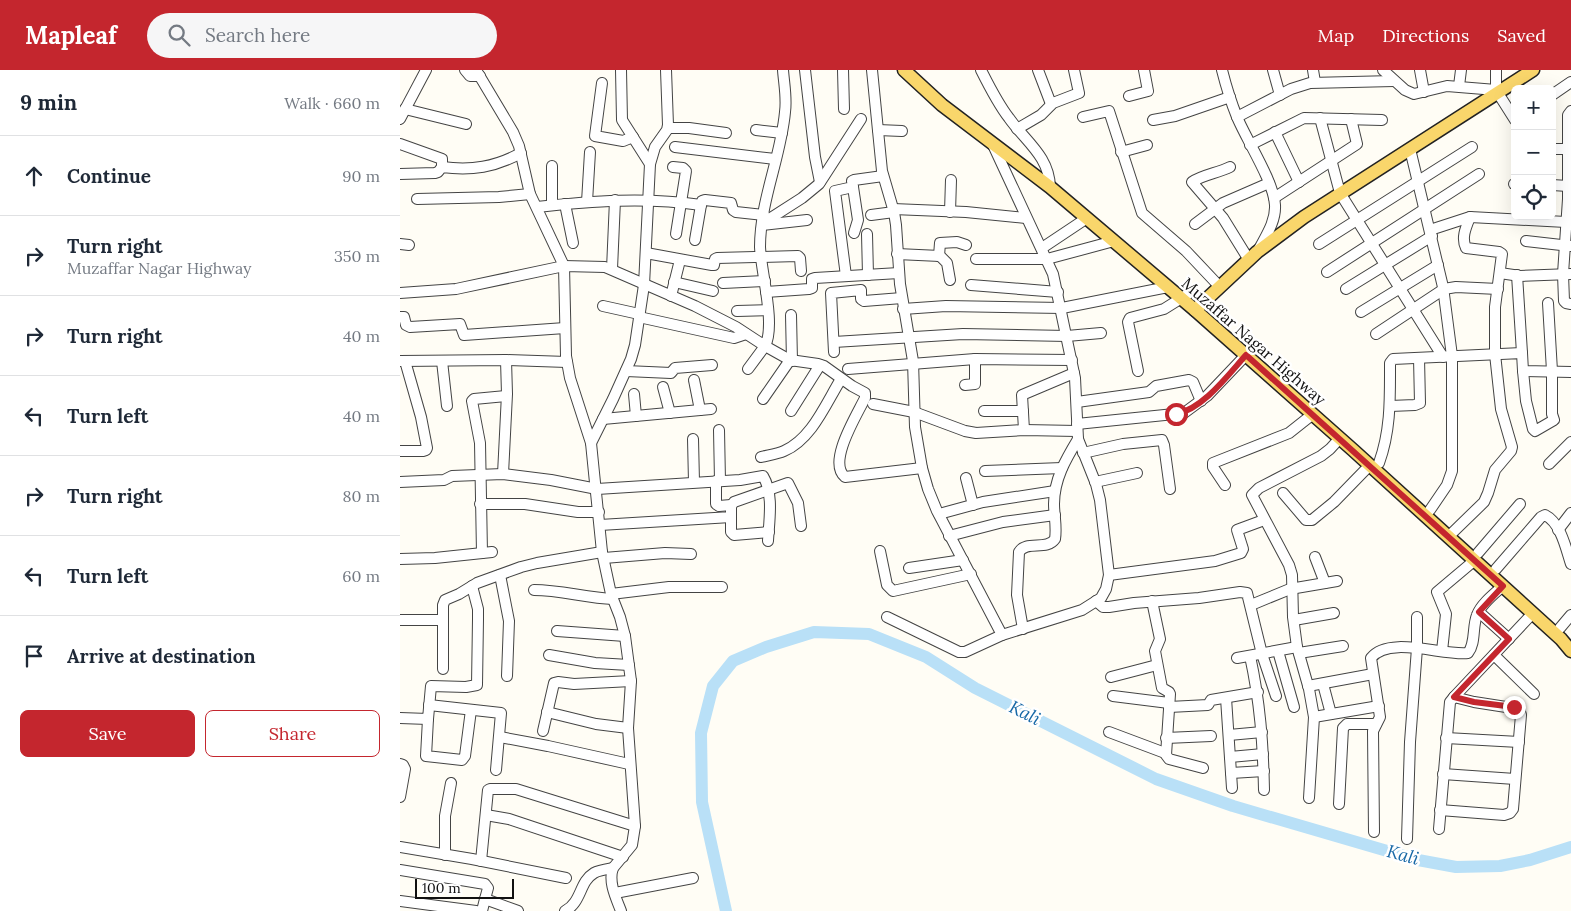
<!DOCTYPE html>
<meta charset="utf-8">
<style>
body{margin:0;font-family:Lora,serif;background:#f6f6f7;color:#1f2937}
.controls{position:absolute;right:15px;top:15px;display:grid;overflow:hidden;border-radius:8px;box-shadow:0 5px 20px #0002}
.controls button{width:45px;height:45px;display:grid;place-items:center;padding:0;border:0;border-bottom:1px solid #e0e1e3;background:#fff;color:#1f2937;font:25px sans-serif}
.scale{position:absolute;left:15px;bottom:12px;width:99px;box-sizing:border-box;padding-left:5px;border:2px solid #111;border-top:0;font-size:14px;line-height:18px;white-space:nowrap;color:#111;-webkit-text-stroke:4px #fff;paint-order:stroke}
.stop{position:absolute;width:15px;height:15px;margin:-11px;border:4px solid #c4262e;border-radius:50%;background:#fff}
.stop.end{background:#c4262e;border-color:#fff;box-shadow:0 1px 5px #0008}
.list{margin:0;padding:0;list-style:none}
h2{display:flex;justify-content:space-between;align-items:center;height:65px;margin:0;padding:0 20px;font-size:21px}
h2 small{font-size:16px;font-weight:400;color:#747a83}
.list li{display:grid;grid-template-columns:32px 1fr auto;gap:15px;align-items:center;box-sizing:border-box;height:80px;padding:0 20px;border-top:1px solid #e0e1e3}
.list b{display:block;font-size:19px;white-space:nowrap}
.list p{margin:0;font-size:16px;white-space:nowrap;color:#747a83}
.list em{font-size:16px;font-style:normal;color:#747a83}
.actions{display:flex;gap:10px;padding:15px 20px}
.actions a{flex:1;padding:11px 0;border:1px solid #c4262e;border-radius:8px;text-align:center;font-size:18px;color:#c4262e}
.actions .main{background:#c4262e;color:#fff}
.icon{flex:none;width:28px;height:28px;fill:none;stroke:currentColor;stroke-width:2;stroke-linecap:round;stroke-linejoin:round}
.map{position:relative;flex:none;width:1171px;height:841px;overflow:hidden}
header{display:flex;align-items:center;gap:30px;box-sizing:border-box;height:70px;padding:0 25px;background:#c4262e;color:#fff}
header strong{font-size:24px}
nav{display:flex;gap:28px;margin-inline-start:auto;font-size:18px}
.search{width:350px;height:45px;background:#f6f6f7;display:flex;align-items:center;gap:12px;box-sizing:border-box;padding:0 18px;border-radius:28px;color:#747a83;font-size:19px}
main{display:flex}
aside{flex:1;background:#fff}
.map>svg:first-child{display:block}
</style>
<header>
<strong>Mapleaf</strong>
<div class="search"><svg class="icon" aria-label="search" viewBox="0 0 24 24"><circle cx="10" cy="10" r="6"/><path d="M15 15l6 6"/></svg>Search here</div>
<nav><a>Map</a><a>Directions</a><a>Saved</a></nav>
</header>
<main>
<aside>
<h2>9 min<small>Walk · 660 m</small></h2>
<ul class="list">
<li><svg class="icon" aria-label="ahead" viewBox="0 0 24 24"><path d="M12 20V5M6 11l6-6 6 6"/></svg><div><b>Continue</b></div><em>90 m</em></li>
<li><svg class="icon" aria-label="right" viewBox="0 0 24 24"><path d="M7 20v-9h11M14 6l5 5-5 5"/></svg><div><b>Turn right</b><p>Muzaffar Nagar Highway</p></div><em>350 m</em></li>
<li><svg class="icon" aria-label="right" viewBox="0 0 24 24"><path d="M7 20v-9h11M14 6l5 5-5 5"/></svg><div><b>Turn right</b></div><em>40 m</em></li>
<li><svg class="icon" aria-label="left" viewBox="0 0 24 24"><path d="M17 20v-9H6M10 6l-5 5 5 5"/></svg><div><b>Turn left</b></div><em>40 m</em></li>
<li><svg class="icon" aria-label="right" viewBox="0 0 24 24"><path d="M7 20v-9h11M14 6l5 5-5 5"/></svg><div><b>Turn right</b></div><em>80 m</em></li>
<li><svg class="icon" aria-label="left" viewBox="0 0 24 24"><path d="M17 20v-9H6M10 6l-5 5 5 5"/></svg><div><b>Turn left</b></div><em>60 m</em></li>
<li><svg class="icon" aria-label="arrive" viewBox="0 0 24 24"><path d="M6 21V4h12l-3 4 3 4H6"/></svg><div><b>Arrive at destination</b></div></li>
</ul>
<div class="actions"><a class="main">Save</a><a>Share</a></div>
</aside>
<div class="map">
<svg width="1171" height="841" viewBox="0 0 1171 841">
<rect width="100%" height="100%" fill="#fffdf5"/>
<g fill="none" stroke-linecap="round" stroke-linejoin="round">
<polyline stroke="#b9e0f7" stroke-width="12" points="326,841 302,732 301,663 313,616 333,591 366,577 414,562 469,564 526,587 575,618 756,709 833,736 1018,790 1056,797 1100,796 1130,790 1171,777"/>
<defs>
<g id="minor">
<polyline points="65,0 70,6 80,6"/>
<path d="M 76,0 L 113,62 L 119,76 L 130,124 L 164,196 L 166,286 L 170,308 L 191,373 L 202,482 L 211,524 L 220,547 L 225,566 L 231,611 L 228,658 L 235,756 L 232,775 L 213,798 C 208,812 216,828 221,841"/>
<polyline points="221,0 222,50 250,94"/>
<polyline points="405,0 415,87 420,112"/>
<polyline points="443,0 444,39"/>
<polyline points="472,0 482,101 494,142 496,155 500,214 513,291 515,357 522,398 528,419 537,441 602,565 682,540 701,528 706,519 709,505 700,430 696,414 678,369 675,308 653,204 593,75"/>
<path d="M 581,0 C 589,16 598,34 609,48 C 626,72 649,86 650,117"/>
<polyline points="638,0 651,34"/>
<path d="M 822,0 C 826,16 831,32 837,47 C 847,71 874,112 875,135 C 876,152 865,167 858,181"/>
<polyline points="873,0 880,25"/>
<polyline points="913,0 915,12"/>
<polyline points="983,0 1005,20 1014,24 1047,16 1096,20 1115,50"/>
<polyline points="1020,0 1024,22"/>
<polyline points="1096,0 1096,20"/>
<polyline points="202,13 195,66 223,71 233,67"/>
<polyline points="1059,16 1061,0"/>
<polyline points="1152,25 1171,12"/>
<polyline points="729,26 748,21 744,0"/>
<polyline points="5,39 66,54"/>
<polyline points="1171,41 1168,45 1168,129 1163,204 1164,231 1166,233 1171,234"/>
<polyline points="683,47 709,41 742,143 786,181 820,217"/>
<polyline points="837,47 891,19 910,13 994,11"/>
<polyline points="920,48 940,123 1043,287"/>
<polyline points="0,49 26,0"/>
<polyline points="753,50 775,46 830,27"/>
<polyline points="268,58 289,58 326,63"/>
<polyline points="617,59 641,45 653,33 679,23 674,0"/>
<polyline points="356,60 382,63"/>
<polyline points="478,60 502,61"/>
<polyline points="875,62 899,112"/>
<polyline points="0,74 42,89 42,97"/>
<polyline points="850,75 904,48 982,50"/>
<polyline points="275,77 375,89"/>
<polyline points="1010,79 1043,217 1052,286 1052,401 1047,415 1030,440"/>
<polyline points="1152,79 1168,79"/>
<polyline points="721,82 747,75"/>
<polyline points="273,97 283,98 286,101 276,164"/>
<path d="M 830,97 C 818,103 802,105 792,112 L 823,148 L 849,190"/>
<path d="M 0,104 L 35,103 L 38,102 L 42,97 C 72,101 95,97 121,83"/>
<polyline points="1114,114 1115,114"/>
<polyline points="1152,115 1168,116"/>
<polyline points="453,117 458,150 454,163"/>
<polyline points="874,128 957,74 951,49"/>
<polyline points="17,129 99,127 130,124"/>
<polyline points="187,132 190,82"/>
<polyline points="165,134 173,173"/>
<polyline points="152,135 152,96"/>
<path d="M 137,137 C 192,131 245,127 301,135 L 302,131 L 305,130 L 331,133 L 333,140 L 336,142 L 364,145"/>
<polyline points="493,139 566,142 626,148"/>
<polyline points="550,142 551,110"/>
<polyline points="471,145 494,142"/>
<polyline points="363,153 402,128 419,114 461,49"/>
<polyline points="795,154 823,133 869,113"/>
<polyline points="362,155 407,150"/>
<polyline points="1030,160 1070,147 1166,152"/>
<polyline points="467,164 468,205"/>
<polyline points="295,170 301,135"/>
<polyline points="1126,171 1170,176"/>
<polyline points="0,174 9,175"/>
<polyline points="919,174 1072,77"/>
<polyline points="642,178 687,148"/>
<polyline points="246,183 312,195 314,195 315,189 317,188 398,186 400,188 401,201"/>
<polyline points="497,184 540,186 547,193 550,210"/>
<polyline points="539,186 540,173 557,172 566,175"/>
<polyline points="576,189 647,189 714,171"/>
<polyline points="212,199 215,130"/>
<polyline points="927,202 1079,104"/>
<polyline points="1100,203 1120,206 1171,204"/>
<polyline points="1117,205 1122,283"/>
<polyline points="446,206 435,121 453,117 452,111 454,110 483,106"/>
<polyline points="274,212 313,221"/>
<polyline points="323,213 365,211"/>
<polyline points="571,215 658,222"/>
<polyline points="946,219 1032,166"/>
<polyline points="366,222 409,219 412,218 412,209 415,208 499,203"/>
<path d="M 0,223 L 56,219 L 164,196 L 205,197 L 295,236 L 336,257 L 365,276 C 376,255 361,202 360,177 C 360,131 381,87 385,42 C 387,28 384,14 383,0"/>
<polyline points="271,226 280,190"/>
<polyline points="203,236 239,244"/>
<polyline points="503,239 546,236 662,238 768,217"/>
<polyline points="337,241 368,240"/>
<polyline points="961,242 1038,195"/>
<polyline points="391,245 392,291"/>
<polyline points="0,247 4,247 6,255 10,257 60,254 64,265 165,258"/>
<polyline points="239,247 334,268 346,264"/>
<polyline points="976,264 1044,219 1056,217 1098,219"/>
<polyline points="434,272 563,264 667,266 701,263"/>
<polyline points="434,282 431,223 461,220 461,229 464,231 502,228"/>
<polyline points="0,291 106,290 167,292"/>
<polyline points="42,291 47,336"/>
<path d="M 348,299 L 365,276 L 390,290 L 418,294 L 424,296 L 452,316 L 465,323 L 465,328 C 457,345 427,392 445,407 L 522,398"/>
<polyline points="448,299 575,289 672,290"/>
<polyline points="226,301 271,303 275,298 312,295"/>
<polyline points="738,301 728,252 730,248 764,239 788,224"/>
<polyline points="1123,301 1126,331 1133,359 1135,361 1154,350 1152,344 1152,301 1148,233"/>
<polyline points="294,310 300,340"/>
<polyline points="565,315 575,314 575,289"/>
<polyline points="263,317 270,343"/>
<polyline points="234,324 236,346"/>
<polyline points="363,329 390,290"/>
<polyline points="677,332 749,322 756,316 789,310 793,312 801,331"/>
<polyline points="473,334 514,342 565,361 576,363 624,360 677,361"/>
<polyline points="990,336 1015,335 1020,333 1019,288"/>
<polyline points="391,341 420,295"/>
<polyline points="584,341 623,341"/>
<polyline points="203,349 311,339"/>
<polyline points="677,354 784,343 807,326 846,285"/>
<polyline points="319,360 320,411"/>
<polyline points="624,360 622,325 674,303"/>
<polyline points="293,369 294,412"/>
<polyline points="191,373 213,329 231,289 235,275 244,215 250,94 255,77 267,60 268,55 266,0"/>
<polyline points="0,381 23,381 26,380 27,378 21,347 5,291"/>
<polyline points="683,383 723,374 762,370 764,375 770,419"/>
<path d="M 361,387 C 369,385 377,384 384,381 C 412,369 426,333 441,309"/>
<path d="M 979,393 C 991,360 990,328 990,293 L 993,289 L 1122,283 L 1123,301 L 1171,302"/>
<polyline points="1149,394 1171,372"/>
<polyline points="585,401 662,398"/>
<polyline points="103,404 107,324 106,290"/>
<polyline points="566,408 573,435"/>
<polyline points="316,411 316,434 319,436 331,435"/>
<path d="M 0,412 L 44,410 L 52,406 L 103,404 L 151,410 L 197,419 L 340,410 L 363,406 C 374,424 369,451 368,471"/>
<polyline points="695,412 737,403"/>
<polyline points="825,415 813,397 813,393 889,363 913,344"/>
<polyline points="883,423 906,450 912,450 934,432 970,395"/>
<polyline points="80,434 125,434 178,442 199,442"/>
<polyline points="539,444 583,432 655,421"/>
<polyline points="331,447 331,462 334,465 369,462"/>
<polyline points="200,455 331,447 331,436 334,432 388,413 398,433 401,456"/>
<polyline points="1158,460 1171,443"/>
<polyline points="549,466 603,452 655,445"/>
<path d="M 1048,467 L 1084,432 L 1088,423 L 1095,400 L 1111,381 L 1112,377 L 1101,339 L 1095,284 L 1095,237 L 1102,184 L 1099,182 L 1066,178 C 1061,168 1066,157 1070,147"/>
<polyline points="480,481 487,515 493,521 571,504"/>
<polyline points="82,483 80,373 72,331 74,329 106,326"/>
<polyline points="1078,483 1120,434"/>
<polyline points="915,487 925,513"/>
<polyline points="204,488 265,483 291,484"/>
<polyline points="0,489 35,488 92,482"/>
<polyline points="509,498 563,490"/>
<path d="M 1096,499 L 1141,447 L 1145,445 C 1161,453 1166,479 1171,494"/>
<polyline points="100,505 109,551 107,606"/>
<polyline points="709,505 815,491 841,483 843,479 837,460 864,450"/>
<path d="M 134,520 C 161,520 186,528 213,529"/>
<polyline points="211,524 269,517 322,517"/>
<polyline points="696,531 703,537 709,537 734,533 799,528 840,522 847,523 862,584 876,626"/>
<polyline points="752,531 760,569 755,581 762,618 769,622 770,624 766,685 769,689 803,698"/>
<polyline points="851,535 890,519 937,511"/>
<polyline points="1079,542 1109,569"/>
<polyline points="487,547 559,582 565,582 602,565"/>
<polyline points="0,550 43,550"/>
<polyline points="894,550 934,543"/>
<polyline points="1160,558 1171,545"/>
<path d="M 623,559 L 617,525 L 619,482 C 626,470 647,481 655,469 C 657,457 654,445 654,434 C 654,409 666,389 678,369"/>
<polyline points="157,561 225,566"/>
<polyline points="878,581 894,637"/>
<polyline points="1042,581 1046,544 1037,522 1075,490"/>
<polyline points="899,583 943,576"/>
<polyline points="149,585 195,593 229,595"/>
<polyline points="1094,585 1134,624"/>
<path d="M 850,586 C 860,632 863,672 864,720"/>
<polyline points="837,588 897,577"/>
<polyline points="43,599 43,535 45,530 59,524 77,513 121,497 137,493 202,482"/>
<polyline points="711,607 757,595"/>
<polyline points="923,614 931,644"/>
<polyline points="908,616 973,604"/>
<polyline points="713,626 769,633"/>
<polyline points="826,628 832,718"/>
<polyline points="29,635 101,643 96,700"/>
<polyline points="769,637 808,635 811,630 858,622"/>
<polyline points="147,642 196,654 228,658"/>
<polyline points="914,647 979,636"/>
<polyline points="0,648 28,649 31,616 66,617 77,615 78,549 78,539 72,516"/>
<polyline points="28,649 26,686 62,690 65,686 71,640"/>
<polyline points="143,661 154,613 158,612 174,614 231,611"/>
<polyline points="709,662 765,683"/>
<polyline points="829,665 862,662"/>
<polyline points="100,667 148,676 229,694"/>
<polyline points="766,668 811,666"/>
<polyline points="1046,668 1119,672"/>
<polyline points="830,687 863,684"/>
<polyline points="0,694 3,695 5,699 0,727"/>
<polyline points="831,703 864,701"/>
<polyline points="1043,704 1115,709"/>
<polyline points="909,728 914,647 909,619 897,577 893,547 892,505 889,495 852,425 859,418 921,386 930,379 940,368"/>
<polyline points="939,734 943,658 947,654 976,654"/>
<polyline points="1040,740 1104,745 1110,743 1113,739 1121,645 1119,639 1074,632 1054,627"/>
<polyline points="86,745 109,749 223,787"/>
<polyline points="1039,759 1050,632 1054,627 1133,543"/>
<path d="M 974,762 L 973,661 L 980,647 L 971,588 C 989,565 1043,586 1068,583 C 1076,573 1072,557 1077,545 C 1081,534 1094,524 1103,516"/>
<polyline points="1007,769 1010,672 1017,578 1017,547"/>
<polyline points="0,777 72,789 166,808"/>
<polyline points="45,785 45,746 51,713"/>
<polyline points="81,791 88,720 90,719 116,719 235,756"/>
<polyline points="0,800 85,814 88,818 85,829"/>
<polyline points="215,823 293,808"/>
<polyline points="0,831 76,841"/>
<polyline points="82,841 85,829 118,841"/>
<path d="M 165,841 C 182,832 179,812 194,803 C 199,800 207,799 213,798"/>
</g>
<g id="major">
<polyline points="504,0 542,35 650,117 795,240 953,380 1161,569 1171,581"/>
<polyline points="795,240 857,182 904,147 1133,0"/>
</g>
</defs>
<use href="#minor" stroke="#444" stroke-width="12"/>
<use href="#major" stroke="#222" stroke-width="15"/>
<use href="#minor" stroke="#fff" stroke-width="10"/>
<use href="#major" stroke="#f9d66b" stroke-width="12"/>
</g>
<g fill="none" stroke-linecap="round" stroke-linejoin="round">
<path stroke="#c4262e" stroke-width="6" d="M 776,344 C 803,339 828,305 846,285 L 1103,516 L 1079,542 L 1109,569 L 1054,627 L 1074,632 L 1114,637"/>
</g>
<g text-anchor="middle" stroke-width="5" stroke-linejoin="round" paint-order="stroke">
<g font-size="16" fill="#111" stroke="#fff">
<text transform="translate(854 271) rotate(41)" y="6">Muzaffar Nagar Highway</text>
</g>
<g font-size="18" font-style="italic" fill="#1768a6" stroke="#fff">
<text transform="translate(625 643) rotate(27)" y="6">Kali</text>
<text transform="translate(1003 785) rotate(15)" y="6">Kali</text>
</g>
</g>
</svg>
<div class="controls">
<button>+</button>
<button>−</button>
<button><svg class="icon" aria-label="locate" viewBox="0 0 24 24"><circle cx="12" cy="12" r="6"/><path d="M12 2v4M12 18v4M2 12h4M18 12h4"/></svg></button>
</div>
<div class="scale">100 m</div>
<div class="stop" style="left:776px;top:344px"></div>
<div class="stop end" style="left:1114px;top:637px"></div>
</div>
</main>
